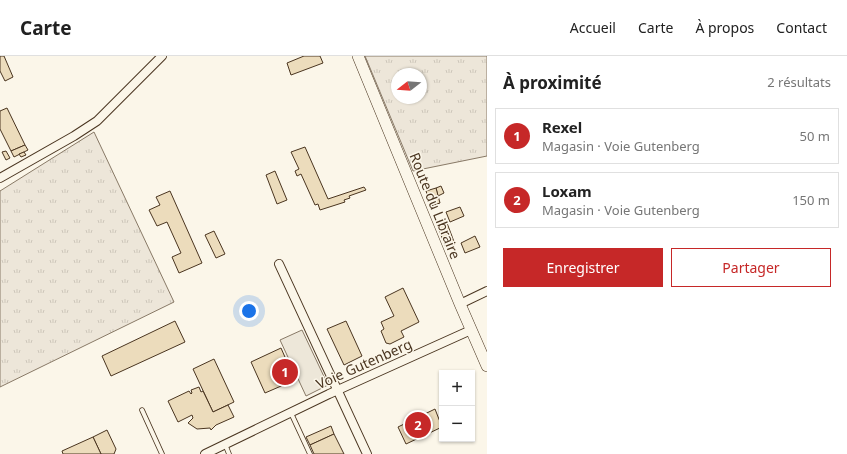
<!DOCTYPE html>
<html lang="fr">
<meta charset="utf-8">
<style>
body{margin:0;font-family:"Noto Sans",sans-serif;background:#f2f2f2;color:#222}
.controls{position:absolute;right:12px;bottom:12px;display:grid;overflow:hidden;border-radius:0px;box-shadow:0 1px 3px #0004}
.controls button{width:36px;height:36px;display:grid;place-items:center;padding:0;border:0;border-bottom:1px solid #e0e0e0;background:#fff;color:#222;font:20px sans-serif}
.compass{position:absolute;left:391px;top:12px;width:36px;height:36px;border-radius:50%;background:#fff;box-shadow:0 1px 3px #0004;rotate:253deg}
.you{position:absolute;left:249px;top:255px;width:14px;height:14px;margin:-10px;border:3px solid #fff;border-radius:50%;background:#1a73e8;box-shadow:0 0 0 6px #1a73e833}
.badge{display:grid;place-items:center;width:26px;height:26px;border-radius:50%;background:#c62828;color:#fff;font-size:13px;font-weight:700}
.pin{position:absolute;translate:-50% -50%;border:2px solid #fff;box-shadow:0 1px 4px #0006}
.list{margin:0;padding:0;list-style:none}
h2{display:flex;justify-content:space-between;align-items:center;height:52px;margin:0;padding:0 16px;font-size:17px}
h2 small{font-size:13px;font-weight:400;color:#767676}
.list li{display:grid;grid-template-columns:26px 1fr auto;gap:12px;align-items:center;box-sizing:border-box;height:56px;margin:0 8px 8px;padding:0 8px;border:1px solid #e0e0e0;border-radius:0px}
.list b{display:block;font-size:15px;white-space:nowrap}
.list p{margin:0;font-size:13px;white-space:nowrap;color:#767676}
.list em{font-size:13px;font-style:normal;color:#767676}
.actions{display:flex;gap:8px;padding:12px 16px}
.actions a{flex:1;padding:9px 0;border:1px solid #c62828;border-radius:0px;text-align:center;font-size:14px;color:#c62828}
.actions .main{background:#c62828;color:#fff}
.map{position:relative;flex:none;width:487px;height:398px;overflow:hidden}
header{display:flex;align-items:center;gap:24px;box-sizing:border-box;height:56px;padding:0 20px;background:#fff;border-bottom:1px solid #e0e0e0}
header strong{font-size:19px}
nav{display:flex;gap:22px;margin-inline-start:auto;font-size:14px}
main{display:flex}
aside{flex:1;background:#fff}
.map>svg:first-child{display:block}
</style>
<header>
<strong>Carte</strong>
<nav><a>Accueil</a><a>Carte</a><a>À propos</a><a>Contact</a></nav>
</header>
<main>
<div class="map">
<svg width="487" height="398" viewBox="0 0 487 398">
<defs>
<pattern id="grass-tufts" width="24" height="20" patternUnits="userSpaceOnUse"><rect width="24" height="20" fill="#ede6d9"/><path d="M3 7l-1-3M5 7V3M7 7l1-3M15 17l-1-3M17 17v-4M19 17l1-3" fill="none" stroke="#cdc6ba"/></pattern>
</defs>
<rect width="100%" height="100%" fill="#fbf6e9"/>
<g fill="url(#grass-tufts)" stroke="#887966" fill-rule="evenodd">
<path d="M 365,0 L 487,0 L 487,100 L 413,115 ZM 397,18 L 421,18 L 421,42 L 397,42 Z"/>
<polygon points="94,76 174,246 0,331 0,135"/>
</g>
<polygon fill="#ede7d9" stroke="#887966" points="302,274 328,329 306,340 280,284"/>
<g fill="#ecdcbc" stroke="#4a3520">
<polygon points="0,0 4,0 13,21 5,25 0,15"/>
<polygon points="304,0 320,0 323,7 291,19 287,7"/>
<polygon points="7,52 25,89 11,95 0,73 0,55"/>
<polygon points="25,89 28,94 14,101 11,95"/>
<polygon points="305,91 328,143 364,131 366,134 349,140 350,142 344,144 345,146 320,154 318,148 315,149 301,118 297,120 295,115 299,113 291,96"/>
<polygon points="6,95 10,102 6,104 2,96"/>
<polygon points="24,96 26,99 21,101 19,98"/>
<polygon points="275,115 287,144 277,148 266,119"/>
<polygon points="441,130 444,137 438,140 436,132"/>
<polygon points="436,132 440,147 431,150 426,135"/>
<polygon points="170,135 202,207 179,217 172,201 181,197 167,166 157,170 149,154 160,149 156,141"/>
<polygon points="460,151 464,160 450,166 446,156"/>
<polygon points="447,167 453,183 447,186 448,191 446,192 438,171"/>
<polygon points="214,175 225,198 216,202 205,179"/>
<polygon points="475,180 480,191 465,197 461,187"/>
<polygon points="453,183 455,188 448,191 447,186"/>
<polygon points="403,232 419,266 401,275 404,281 390,288 386,287 381,275 384,273 381,266 394,260 385,241"/>
<polygon points="175,265 185,286 111,320 102,300"/>
<polygon points="346,265 362,300 344,309 327,273"/>
<polygon points="281,292 295,324 265,337 251,306"/>
<polygon points="214,303 234,346 213,356 193,313"/>
<polygon points="199,331 201,336 203,335 213,356 228,349 234,361 216,369 211,374 210,372 197,373 188,367 193,362 192,359 178,366 168,345 189,335 191,338 192,337 191,334"/>
<polygon points="435,353 442,371 406,388 398,371"/>
<polygon points="331,370 334,378 310,389 306,381"/>
<polygon points="107,374 116,393 114,398 101,398 93,381"/>
<polygon points="334,378 344,398 314,398 310,389"/>
<polygon points="93,381 101,398 63,398 62,395"/>
</g>
<g fill="none" stroke-linecap="round" stroke-linejoin="round">
<defs>
<g id="service">
<polyline points="142,354 162,398"/>
<polyline points="291,357 310,398"/>
<polyline points="225,388 229,398"/>
</g>
<g id="minor">
<polyline points="0,122 74,80 97,65 162,0"/>
<polyline points="279,208 367,398"/>
<polyline points="460,248 487,235"/>
<polyline points="205,398 329,338 471,274"/>
</g>
<polyline id="secondary" points="358,0 460,248 487,310"/>
</defs>
<use href="#service" stroke="#4a3520" stroke-width="5.5"/>
<use href="#minor" stroke="#4a3520" stroke-width="10"/>
<use href="#secondary" stroke="#4a3520" stroke-width="12"/>
<use href="#service" stroke="#fbf6e9" stroke-width="4"/>
<use href="#minor" stroke="#fbf6e9" stroke-width="8"/>
<use href="#secondary" stroke="#fbf6e9" stroke-width="11"/>
</g>
<g text-anchor="middle" stroke-width="3" stroke-linejoin="round" paint-order="stroke">
<g font-size="14" fill="#4a3520" stroke="#fbf6e9">
<text transform="translate(435 150) rotate(68)" y="5">Route du Libraire</text>
<text transform="translate(364 308) rotate(-24)" y="5">Voie Gutenberg</text>
</g>
</g>
</svg>
<div class="controls">
<button>+</button>
<button>−</button>
</div>
<svg class="compass" viewBox="-18 -18 36 36"><path d="M0-13l5 13h-10z" fill="#e53935"/><path d="M0 13l5-13h-10z" fill="#767676"/></svg>
<div class="you"></div>
<div class="pin badge" style="left:285px;top:316px">1</div>
<div class="pin badge" style="left:418px;top:369px">2</div>
</div>
<aside>
<h2>À proximité<small>2 résultats</small></h2>
<ul class="list">
<li><span class="badge">1</span><div><b>Rexel</b><p>Magasin · Voie Gutenberg</p></div><em>50 m</em></li>
<li><span class="badge">2</span><div><b>Loxam</b><p>Magasin · Voie Gutenberg</p></div><em>150 m</em></li>
</ul>
<div class="actions"><a class="main">Enregistrer</a><a>Partager</a></div>
</aside>
</main>
